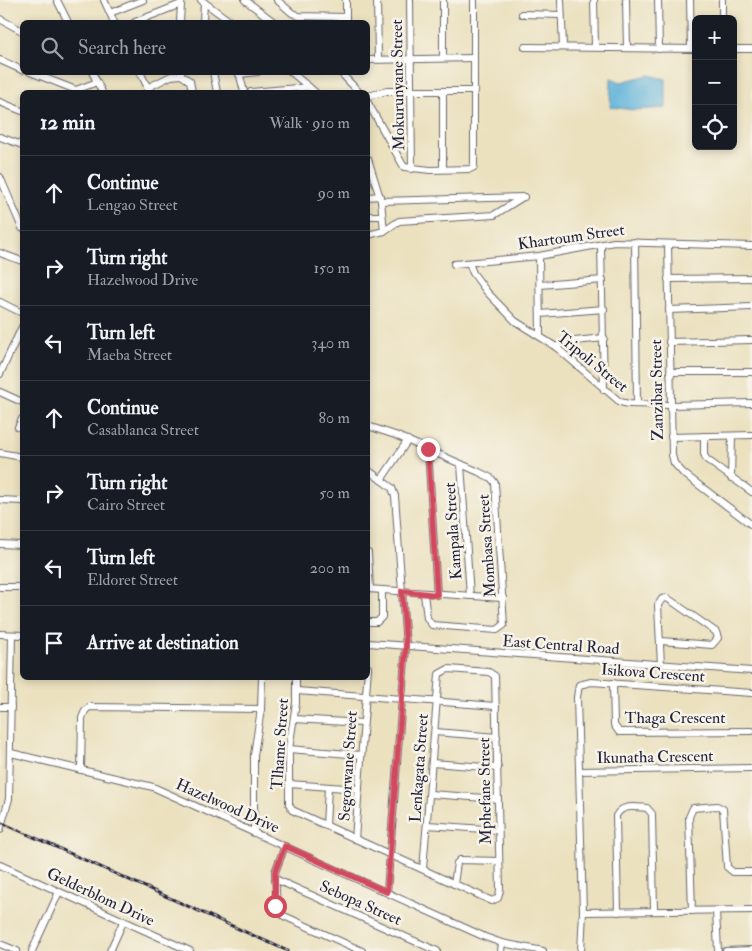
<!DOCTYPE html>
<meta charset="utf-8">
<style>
body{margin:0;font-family:"IM FELL Double Pica",serif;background:#242831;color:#f1f3f6}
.controls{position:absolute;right:15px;top:15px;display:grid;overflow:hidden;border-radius:8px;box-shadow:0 2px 8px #0003}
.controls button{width:45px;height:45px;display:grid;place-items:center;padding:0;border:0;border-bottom:1px solid #363941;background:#171b24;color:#f1f3f6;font:25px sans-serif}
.stop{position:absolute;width:15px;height:15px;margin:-11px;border:4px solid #d1495b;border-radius:50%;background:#fff}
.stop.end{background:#d1495b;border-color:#fff;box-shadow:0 1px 5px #0008}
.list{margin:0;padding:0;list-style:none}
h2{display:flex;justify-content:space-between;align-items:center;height:65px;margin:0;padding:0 20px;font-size:21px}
h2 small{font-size:16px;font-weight:400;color:#9ea1a6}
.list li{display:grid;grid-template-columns:32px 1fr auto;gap:15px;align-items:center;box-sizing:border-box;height:75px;padding:0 20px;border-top:1px solid #363941}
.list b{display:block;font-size:19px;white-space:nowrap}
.list p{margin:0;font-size:16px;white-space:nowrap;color:#9ea1a6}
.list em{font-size:16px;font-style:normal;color:#9ea1a6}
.icon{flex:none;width:28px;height:28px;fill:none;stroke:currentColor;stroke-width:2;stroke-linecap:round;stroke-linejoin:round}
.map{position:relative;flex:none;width:752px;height:951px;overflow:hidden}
.search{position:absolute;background:#171b24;box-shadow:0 2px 8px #0003;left:20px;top:20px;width:350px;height:55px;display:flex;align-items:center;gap:12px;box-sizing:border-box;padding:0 18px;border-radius:8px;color:#9ea1a6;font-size:19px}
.panel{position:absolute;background:#171b24;box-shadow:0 2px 8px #0003;left:20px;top:90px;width:350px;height:590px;border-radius:8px}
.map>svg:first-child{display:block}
</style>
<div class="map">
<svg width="752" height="951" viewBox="0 0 752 951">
<rect width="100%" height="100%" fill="#f7f3e8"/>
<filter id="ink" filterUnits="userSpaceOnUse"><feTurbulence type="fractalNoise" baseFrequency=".02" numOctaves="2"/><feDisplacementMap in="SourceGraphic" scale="10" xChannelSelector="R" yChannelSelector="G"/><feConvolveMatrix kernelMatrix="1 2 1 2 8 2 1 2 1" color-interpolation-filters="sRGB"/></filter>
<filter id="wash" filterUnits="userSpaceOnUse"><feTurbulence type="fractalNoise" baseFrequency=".0096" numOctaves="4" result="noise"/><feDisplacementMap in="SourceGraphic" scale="20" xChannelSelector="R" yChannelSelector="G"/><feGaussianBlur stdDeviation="1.12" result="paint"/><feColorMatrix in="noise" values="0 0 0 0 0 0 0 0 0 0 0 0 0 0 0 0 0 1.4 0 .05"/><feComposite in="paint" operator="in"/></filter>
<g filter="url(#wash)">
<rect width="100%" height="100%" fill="#ebe1bf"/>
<polygon fill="#5db2d9" stroke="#406a8a" points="649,75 666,79 666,108 634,110 610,107 611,78 621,82"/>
</g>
<g filter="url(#ink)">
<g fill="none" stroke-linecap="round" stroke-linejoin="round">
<defs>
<g id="minor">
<polyline points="57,0 68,22"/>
<polyline points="104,0 114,22"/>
<polyline points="201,0 231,22"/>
<polyline points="245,0 274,22"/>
<polyline points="277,0 292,13 299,16 346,17"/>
<polyline points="346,0 346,22"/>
<polyline points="377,0 378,59"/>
<polyline points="410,0 412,169"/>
<polyline points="443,0 443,58"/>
<polyline points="561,0 563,47"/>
<polyline points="594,0 595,47"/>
<polyline points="626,0 627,48"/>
<polyline points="658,0 659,49"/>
<polyline points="690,0 691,48"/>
<polyline points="722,0 722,19"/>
<polyline points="110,13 143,0"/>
<polyline points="522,14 561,15"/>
<polyline points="0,19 22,31"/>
<polyline points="135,22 181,4 182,0"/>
<polyline points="180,22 181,4"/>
<polyline points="203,22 204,2"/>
<polyline points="525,47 696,49"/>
<polyline points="733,49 752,49"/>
<polyline points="0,60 22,70"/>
<polyline points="368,60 474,58"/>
<polyline points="30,72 76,90 97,82"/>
<polyline points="92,72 102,92"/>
<polyline points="140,72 150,92"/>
<polyline points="181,72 181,75 190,81 192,92"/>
<polyline points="213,72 217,92"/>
<polyline points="239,72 244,92"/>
<polyline points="291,72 315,92"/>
<polyline points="340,72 359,92"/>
<polyline points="239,74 258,72"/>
<polyline points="147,88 171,76 181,75"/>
<polyline points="443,91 443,169"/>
<polyline points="251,92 309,87"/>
<polyline points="368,96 387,91 475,91"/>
<polyline points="0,102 22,111"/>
<polyline points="368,103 404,167 430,170 470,169 474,167 474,0"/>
<polyline points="0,137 22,145"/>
<polyline points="368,159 381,201 524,197"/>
<polyline points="0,177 22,228"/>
<polyline points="368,197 380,196"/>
<polyline points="368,216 381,216"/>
<polyline points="384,231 399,221 494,215 523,197"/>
<polyline points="368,235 384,231 381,201"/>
<polyline points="635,242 637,403"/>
<polyline points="668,244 672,455 674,463 683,473 752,525"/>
<polyline points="601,245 604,390"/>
<polyline points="0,253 22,261"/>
<polyline points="539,256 540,336"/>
<polyline points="469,263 473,273 487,292 515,321 556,347 620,402 629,404 671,405 752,403"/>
<polyline points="454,264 539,256 614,242 752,246"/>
<polyline points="668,279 752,278"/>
<polyline points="540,285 603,280"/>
<polyline points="0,302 22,313"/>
<polyline points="669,310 752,307"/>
<polyline points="540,314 604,309"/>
<polyline points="669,342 752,340"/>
<polyline points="556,347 565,342 604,338"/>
<polyline points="670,372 752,372"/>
<polyline points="0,374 22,327"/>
<polyline points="0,392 22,402"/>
<polyline points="368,426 395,435 479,472 491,478 495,483 504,625 497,630 432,625 427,618 424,594"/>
<polyline points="18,427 22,419"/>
<polyline points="704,436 704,454 706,459 752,492"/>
<polyline points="671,437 752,435"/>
<polyline points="428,449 437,595"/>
<polyline points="0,453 22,457"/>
<polyline points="461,464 470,596"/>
<polyline points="368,470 392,488 395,496 406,646 387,892"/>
<polyline points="731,478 732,436"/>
<polyline points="381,480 408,440"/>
<polyline points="0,500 22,501"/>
<polyline points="0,544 22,545"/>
<polyline points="368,553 370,589"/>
<polyline points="0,587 22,587"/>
<polyline points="368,589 503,598"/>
<polyline points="368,622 377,622 382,617 382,590"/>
<polyline points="0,634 22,635"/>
<polyline points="368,643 752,671"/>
<polyline points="661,665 658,605 662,599 667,598 673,602 716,632 718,638 712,645 661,641"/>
<polyline points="296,678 296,703 289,749 289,804 292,810 492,901 498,898 500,890 495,676 489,672 448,669 439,674 423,869"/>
<polyline points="613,683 614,725 619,732 752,731"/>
<polyline points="297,691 496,706"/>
<polyline points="0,707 11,707"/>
<polyline points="294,719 363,723"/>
<polyline points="435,732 497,737"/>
<polyline points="289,749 361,755"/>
<polyline points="11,753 153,787 485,937 502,943 543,951"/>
<polyline points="432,763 498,768"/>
<polyline points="81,770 82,718 85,711 89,707 261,709"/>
<polyline points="579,771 752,768"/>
<polyline points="289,784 359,789"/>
<polyline points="430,794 498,799"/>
<polyline points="428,825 498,830"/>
<polyline points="326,826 328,787"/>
<polyline points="0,830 9,799 12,635"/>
<polyline points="254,833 254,755 261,709 262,678"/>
<polyline points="355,839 368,668"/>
<polyline points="285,846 275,872 277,910 284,916 362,951"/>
<polyline points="0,865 190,951"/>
<polyline points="275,879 437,951"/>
<polyline points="454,884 457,863 460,860 499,861"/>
<polyline points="692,911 689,817 693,808 717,806 723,809 727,867 733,872 752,872"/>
<polyline points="716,911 718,951"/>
<polyline points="583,912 752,910"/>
<path d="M 618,912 L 616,816 C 622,804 635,807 647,808 L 652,814 L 654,911"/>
<polyline points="0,944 17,951"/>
<polyline points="32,951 59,892"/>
<polyline points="110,951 123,922"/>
<polyline points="501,951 502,943"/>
<polyline points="581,951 583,912 577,697 579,685 591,682 752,693"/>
<polyline points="726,951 752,950"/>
</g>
</defs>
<use href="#minor" stroke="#686569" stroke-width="8"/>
<use href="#minor" stroke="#fff" stroke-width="6"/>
<defs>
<polyline id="rail" points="0,822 288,951"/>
</defs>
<use href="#rail" stroke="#22223b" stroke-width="3"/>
<use href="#rail" stroke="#f7f3e8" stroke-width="1" stroke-dasharray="4" stroke-linecap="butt"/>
</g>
</g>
<g fill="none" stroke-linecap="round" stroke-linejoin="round" filter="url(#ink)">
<polyline stroke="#d1495b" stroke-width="6" points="275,906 275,872 285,846 387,892 406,646 402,591 437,595 428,449"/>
</g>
<g text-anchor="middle" stroke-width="5" stroke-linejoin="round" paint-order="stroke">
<g font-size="16" fill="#22223b" stroke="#f7f3e8">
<text transform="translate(397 85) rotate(-91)" y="6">Mokurunyane Street</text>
<text transform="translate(571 236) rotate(-8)" y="6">Khartoum Street</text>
<text transform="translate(593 361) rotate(39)" y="6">Tripoli Street</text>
<text transform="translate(656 390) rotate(-91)" y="6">Zanzibar Street</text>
<text transform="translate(452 531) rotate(-94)" y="6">Kampala Street</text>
<text transform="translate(486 546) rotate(-94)" y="6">Mombasa Street</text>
<text transform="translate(561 644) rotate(4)" y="6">East Central Road</text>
<text transform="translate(653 672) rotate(4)" y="6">Isikova Crescent</text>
<text x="675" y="723">Thaga Crescent</text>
<text transform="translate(279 744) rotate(-86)" y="6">Tlhame Street</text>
<text transform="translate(655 756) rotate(-1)" y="6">Ikunatha Crescent</text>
<text transform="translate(347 766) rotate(-86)" y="6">Segorwane Street</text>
<text transform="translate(418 768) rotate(-86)" y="6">Lenkagata Street</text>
<text transform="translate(484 791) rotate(-91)" y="6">Mphefane Street</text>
<text transform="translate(228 805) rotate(24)" y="6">Hazelwood Drive</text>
<text transform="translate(101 896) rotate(25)" y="6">Gelderblom Drive</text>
<text transform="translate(361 902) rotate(24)" y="6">Sebopa Street</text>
</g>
</g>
</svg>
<div class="controls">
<button>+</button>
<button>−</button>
<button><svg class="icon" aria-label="locate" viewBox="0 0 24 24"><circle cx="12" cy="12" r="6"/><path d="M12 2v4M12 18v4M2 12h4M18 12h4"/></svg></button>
</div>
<div class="stop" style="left:275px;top:906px"></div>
<div class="stop end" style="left:428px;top:449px"></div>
<div class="search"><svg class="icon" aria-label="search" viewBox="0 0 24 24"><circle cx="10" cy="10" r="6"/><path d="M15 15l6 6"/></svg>Search here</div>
<section class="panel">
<h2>12 min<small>Walk · 910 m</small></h2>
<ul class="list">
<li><svg class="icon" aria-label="ahead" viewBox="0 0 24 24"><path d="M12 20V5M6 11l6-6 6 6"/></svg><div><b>Continue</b><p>Lengao Street</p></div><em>90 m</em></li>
<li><svg class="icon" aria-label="right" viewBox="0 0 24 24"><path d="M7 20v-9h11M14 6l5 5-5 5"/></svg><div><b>Turn right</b><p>Hazelwood Drive</p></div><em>150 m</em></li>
<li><svg class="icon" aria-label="left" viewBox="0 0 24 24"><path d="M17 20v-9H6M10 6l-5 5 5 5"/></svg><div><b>Turn left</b><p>Maeba Street</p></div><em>340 m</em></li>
<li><svg class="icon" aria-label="ahead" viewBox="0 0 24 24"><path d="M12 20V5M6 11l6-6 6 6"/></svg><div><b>Continue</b><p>Casablanca Street</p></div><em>80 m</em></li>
<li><svg class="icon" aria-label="right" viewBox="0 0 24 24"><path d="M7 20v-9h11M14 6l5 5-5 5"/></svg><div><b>Turn right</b><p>Cairo Street</p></div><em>50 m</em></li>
<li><svg class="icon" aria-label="left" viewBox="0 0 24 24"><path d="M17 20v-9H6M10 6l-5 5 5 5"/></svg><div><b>Turn left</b><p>Eldoret Street</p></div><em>200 m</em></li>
<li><svg class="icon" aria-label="arrive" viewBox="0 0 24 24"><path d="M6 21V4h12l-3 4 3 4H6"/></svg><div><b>Arrive at destination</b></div></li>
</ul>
</section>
</div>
